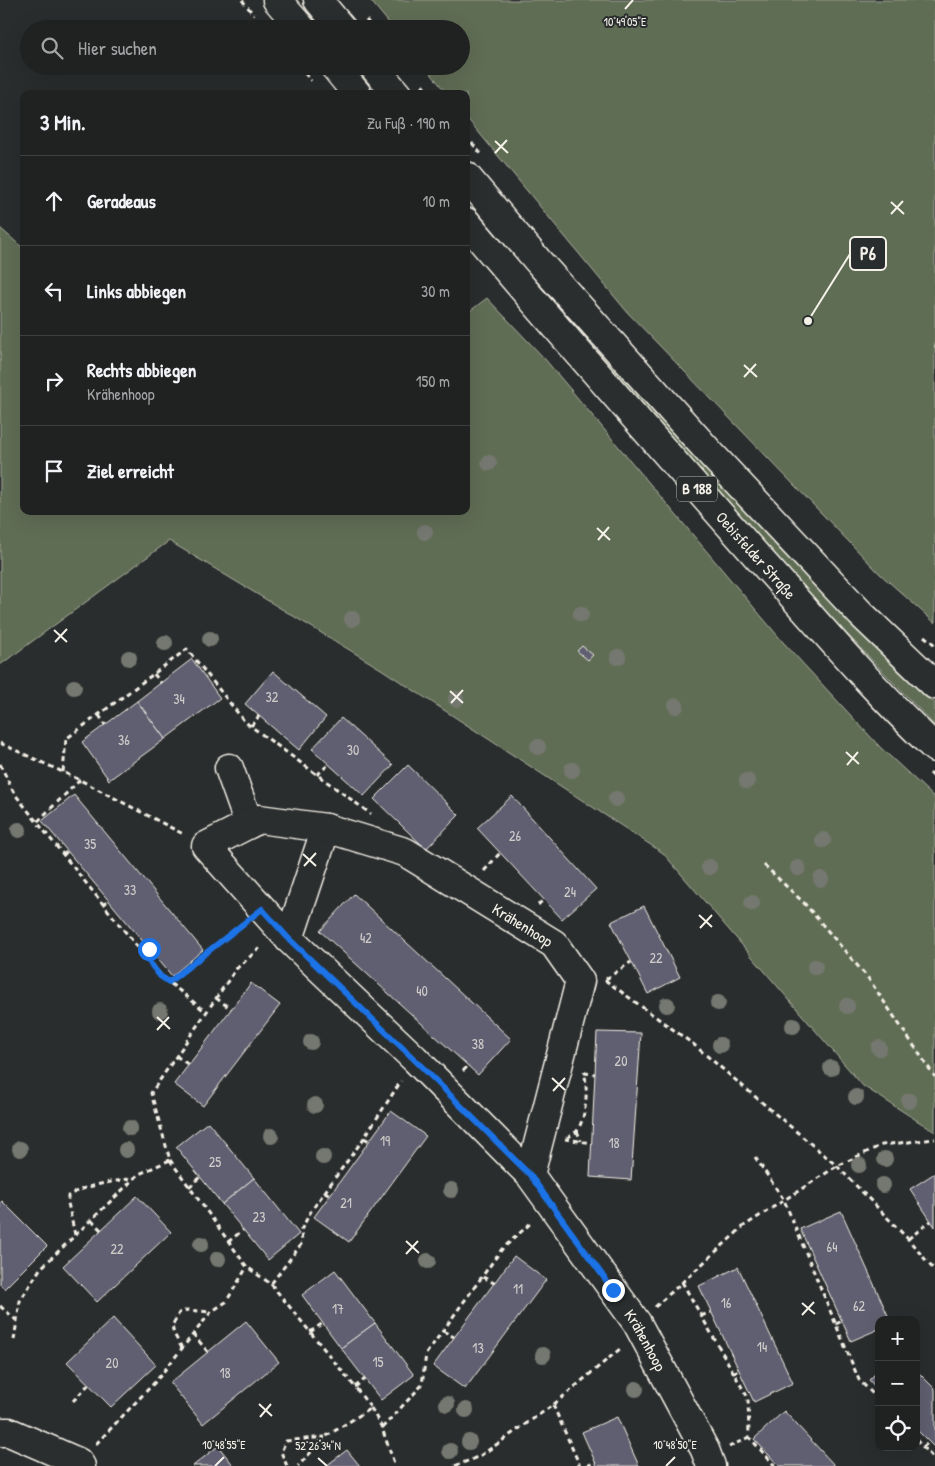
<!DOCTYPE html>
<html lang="de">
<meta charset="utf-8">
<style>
body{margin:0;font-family:"Patrick Hand",sans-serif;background:#2d2f2f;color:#f1f3f6}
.controls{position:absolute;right:15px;bottom:15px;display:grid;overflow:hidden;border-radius:10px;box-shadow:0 5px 20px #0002}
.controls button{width:45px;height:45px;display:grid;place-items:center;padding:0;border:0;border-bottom:1px solid #3d3f40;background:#202222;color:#f1f3f6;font:25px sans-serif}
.stop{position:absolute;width:15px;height:15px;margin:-11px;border:4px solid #1a73e8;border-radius:50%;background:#fff}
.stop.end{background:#1a73e8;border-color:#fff;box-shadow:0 1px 5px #0008}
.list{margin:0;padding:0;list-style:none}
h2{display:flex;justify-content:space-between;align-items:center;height:65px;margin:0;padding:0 20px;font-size:21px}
h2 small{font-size:16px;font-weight:400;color:#a2a4a5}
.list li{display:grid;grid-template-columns:32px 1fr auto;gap:15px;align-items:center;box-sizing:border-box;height:90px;padding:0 20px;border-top:1px solid #3d3f40}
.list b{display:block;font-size:19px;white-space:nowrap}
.list p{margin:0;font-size:16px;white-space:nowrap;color:#a2a4a5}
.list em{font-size:16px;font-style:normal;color:#a2a4a5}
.icon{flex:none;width:28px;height:28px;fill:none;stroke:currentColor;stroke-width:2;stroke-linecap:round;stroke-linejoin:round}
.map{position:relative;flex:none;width:935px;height:1466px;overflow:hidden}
.search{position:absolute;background:#202222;box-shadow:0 5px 20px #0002;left:20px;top:20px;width:450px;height:55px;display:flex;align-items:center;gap:12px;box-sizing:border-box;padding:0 18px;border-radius:28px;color:#a2a4a5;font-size:19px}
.panel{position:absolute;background:#202222;box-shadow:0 5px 20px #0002;left:20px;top:90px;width:450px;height:425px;border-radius:10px}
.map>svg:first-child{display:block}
</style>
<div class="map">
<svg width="935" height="1466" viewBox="0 0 935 1466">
<rect width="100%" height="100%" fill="#2a2d2e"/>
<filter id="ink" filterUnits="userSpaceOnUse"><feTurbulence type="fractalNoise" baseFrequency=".02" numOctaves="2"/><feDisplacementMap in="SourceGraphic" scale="10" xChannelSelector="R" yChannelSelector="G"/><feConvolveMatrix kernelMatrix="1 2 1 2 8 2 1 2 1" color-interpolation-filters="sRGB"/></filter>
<g filter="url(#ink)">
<g fill="#616d54" stroke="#aaaf9e">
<polygon points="370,0 935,0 935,623 880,574 628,313 466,117 466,94 447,94 425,66 461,66 461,29 394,29"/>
<polygon points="0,228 24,249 24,511 466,511 466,314 487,298 544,358 783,642 880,747 935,798 935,1132 863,1086 663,853 381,669 169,541 0,665"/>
<polygon points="548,289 779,549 851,623 935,703 935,726 845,632 774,554 548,299 546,291"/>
</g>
<g fill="#615f71" stroke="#f4f1e8">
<polygon points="582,646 593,655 588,660 577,651"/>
<polygon points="192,659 220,698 165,739 137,701"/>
<polygon points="273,671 326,717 299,750 245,704"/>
<polygon points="137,701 165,739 109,780 82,742"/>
<polygon points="341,718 393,765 364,796 312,749"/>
<polygon points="408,765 459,815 426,849 374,799"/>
<polygon points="74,795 203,950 172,976 42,821"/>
<polygon points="512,796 596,889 562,919 477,828"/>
<polygon points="354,894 511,1039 478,1075 320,931"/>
<polygon points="644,906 680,977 648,994 611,922"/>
<polygon points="251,983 280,1005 203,1106 174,1084"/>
<polygon points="597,1032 641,1033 631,1180 590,1177"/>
<polygon points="391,1111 426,1136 349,1242 314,1217"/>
<polygon points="208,1122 254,1178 222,1204 176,1147"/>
<polygon points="935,1173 935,1227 910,1189"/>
<polygon points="254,1178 299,1234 268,1260 222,1204"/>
<polygon points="137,1196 171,1232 97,1302 63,1266"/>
<polygon points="2,1201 47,1246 4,1289 0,1284 0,1203"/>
<polygon points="841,1211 890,1320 879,1320 879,1329 851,1341 800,1229"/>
<polygon points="514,1256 546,1280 465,1389 433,1366"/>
<polygon points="738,1267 793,1383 754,1402 699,1286"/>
<polygon points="335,1270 375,1323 341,1348 302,1295"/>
<polygon points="113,1318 156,1365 111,1407 67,1362"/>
<polygon points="246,1321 279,1362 203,1424 170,1383"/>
<polygon points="375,1323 414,1375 381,1400 341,1348"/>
<polygon points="879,1370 879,1391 869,1380"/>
<polygon points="916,1370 935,1389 935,1448 916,1429"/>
<polygon points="784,1411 835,1466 779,1466 754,1439"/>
<polygon points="617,1417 639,1466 597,1466 582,1432"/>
<polygon points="218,1446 234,1466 193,1466"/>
<polygon points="347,1450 360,1466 326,1466"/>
</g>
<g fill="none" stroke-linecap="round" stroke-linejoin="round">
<defs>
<g id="minor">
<polyline points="229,768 249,824"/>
<polyline points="289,939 326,828"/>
<path id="s1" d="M 530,1175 L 415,1059 L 289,939 L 206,846 L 259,819 L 326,828 L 405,852 L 554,944 L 580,981 L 530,1175 L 637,1323 L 705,1450 L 711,1466"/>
<polyline points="0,1432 9,1432 78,1462 81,1466"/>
</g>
<g id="major">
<polyline points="277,0 302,29"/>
<polyline points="318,0 342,29"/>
<polyline points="334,66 357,94"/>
<polyline points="373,66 397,94"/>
<polyline points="466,176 538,261 711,454 860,613 935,685"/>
<path id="s2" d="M 466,222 C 561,334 658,444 755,554 C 814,619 871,688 935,748"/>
</g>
</defs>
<use href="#minor" stroke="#f4f1e8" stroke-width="31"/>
<use href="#major" stroke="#f4f1e8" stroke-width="31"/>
<g stroke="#f4f1e8" stroke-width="3" stroke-dasharray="5 4" stroke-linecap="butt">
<polyline points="242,0 254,15"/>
<polyline points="366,20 374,29"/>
<polyline points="299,66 311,81"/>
<polyline points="422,85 430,94"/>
<polyline points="466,136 482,155"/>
<polyline points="934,347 935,347"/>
<polyline points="924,636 935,645"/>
<polyline points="154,674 161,683"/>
<polyline points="99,715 105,725"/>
<polyline points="251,726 259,716"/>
<polyline points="0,743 80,780 185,835"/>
<polyline points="0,764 14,793 37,822"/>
<polyline points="63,772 66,739 187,649 245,722 371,814"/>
<polyline points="930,773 935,778"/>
<polyline points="317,775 329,764"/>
<polyline points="80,780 37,822 160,975 206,1012"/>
<polyline points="63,855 68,851"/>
<polyline points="764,865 804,903 868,978 935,1077"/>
<polyline points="484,871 500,853"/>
<polyline points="103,905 109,900"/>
<polyline points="538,905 544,899"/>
<polyline points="143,954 149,949"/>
<polyline points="606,979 631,962"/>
<polyline points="605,980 693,1044 837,1166 908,1239 935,1271"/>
<polyline points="169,982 243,924"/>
<polyline points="216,998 231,1009"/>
<polyline points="176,1056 189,1065"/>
<polyline points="463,1071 468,1066"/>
<polyline points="584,1073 595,1074"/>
<polyline points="577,1131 581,1141"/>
<polyline points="364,1138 369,1141"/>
<path d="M 567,1138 C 570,1136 575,1133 577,1131 C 587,1116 588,1087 584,1071"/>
<polyline points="565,1139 592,1143"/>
<polyline points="755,1157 784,1200 859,1380 879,1400"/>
<polyline points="170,1160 247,1267 271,1284 302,1243 301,1230 311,1211 364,1138 401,1081"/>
<polyline points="189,1187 200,1177"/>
<polyline points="325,1192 330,1195"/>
<polyline points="91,1220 101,1230"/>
<path d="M 75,1235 L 68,1203 L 68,1196 C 87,1184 113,1182 134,1178"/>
<polyline points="908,1239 931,1221"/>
<polyline points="228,1242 243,1230"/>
<polyline points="483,1277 494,1283"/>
<polyline points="682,1282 748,1398 749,1437 775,1466"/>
<polyline points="271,1284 355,1387 371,1408 325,1437 298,1466"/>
<polyline points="0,1306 16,1320"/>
<polyline points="655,1307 744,1226 837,1166 882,1145 935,1139"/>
<polyline points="701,1316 711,1312"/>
<polyline points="836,1324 842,1321"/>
<polyline points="443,1331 454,1337"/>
<polyline points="310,1332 323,1323"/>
<polyline points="193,1334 208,1352"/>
<polyline points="14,1340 20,1301 40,1269 139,1174 170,1160 151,1093 236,969 261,947"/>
<polyline points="182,1348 174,1334 172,1326 179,1313 187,1310 210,1312"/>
<polyline points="733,1373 738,1370"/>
<polyline points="355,1387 365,1379"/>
<polyline points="73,1401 89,1384"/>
<polyline points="553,1405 580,1466"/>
<polyline points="371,1408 382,1428 395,1466"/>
<polyline points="382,1428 422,1385 426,1354 502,1249 532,1222"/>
<polyline points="916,1440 935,1460"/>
<polyline points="96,1444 156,1381 211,1312 226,1302 247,1267"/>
<polyline points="729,1447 749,1437"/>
<polyline points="923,1447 929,1442"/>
<polyline points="287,1466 281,1452 286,1441 325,1437"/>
<polyline points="455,1466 480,1456 553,1405 621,1348"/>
<polyline points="587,1466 595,1462"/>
</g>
<use href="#minor" stroke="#2a2d2e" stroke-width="28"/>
<use href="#major" stroke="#2a2d2e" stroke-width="28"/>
</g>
<g fill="#75786f">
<circle cx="489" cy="463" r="8"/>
<circle cx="425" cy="532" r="8"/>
<circle cx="581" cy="614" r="8"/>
<circle cx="352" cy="619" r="8"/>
<circle cx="210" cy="639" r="8"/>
<circle cx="165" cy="643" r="8"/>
<circle cx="618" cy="657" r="8"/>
<circle cx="129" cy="658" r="8"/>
<circle cx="74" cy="687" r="8"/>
<circle cx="456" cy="699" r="8"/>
<circle cx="676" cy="706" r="8"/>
<circle cx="538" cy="747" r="8"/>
<circle cx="572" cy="770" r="8"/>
<circle cx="747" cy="781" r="8"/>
<circle cx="616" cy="799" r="8"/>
<circle cx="19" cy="830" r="8"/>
<circle cx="823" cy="840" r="8"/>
<circle cx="709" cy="867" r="8"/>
<circle cx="798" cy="868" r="8"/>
<circle cx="821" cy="879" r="8"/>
<circle cx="752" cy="903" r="8"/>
<circle cx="815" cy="967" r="8"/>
<circle cx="718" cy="1003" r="8"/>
<circle cx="667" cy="1005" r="8"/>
<circle cx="847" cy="1006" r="8"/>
<circle cx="160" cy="1011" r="8"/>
<circle cx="793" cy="1026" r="8"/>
<circle cx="311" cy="1042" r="8"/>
<circle cx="720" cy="1045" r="8"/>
<circle cx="879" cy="1048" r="8"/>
<circle cx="831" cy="1068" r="8"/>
<circle cx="856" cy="1097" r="8"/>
<circle cx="909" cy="1101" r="8"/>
<circle cx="315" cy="1105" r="8"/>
<circle cx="130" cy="1128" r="8"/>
<circle cx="271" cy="1136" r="8"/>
<circle cx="20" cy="1149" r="8"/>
<circle cx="126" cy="1150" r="8"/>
<circle cx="323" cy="1157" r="8"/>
<circle cx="885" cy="1159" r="8"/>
<circle cx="859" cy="1165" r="8"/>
<circle cx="883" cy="1185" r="8"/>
<circle cx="451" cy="1190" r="8"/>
<circle cx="201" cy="1244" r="8"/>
<circle cx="218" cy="1259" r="8"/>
<circle cx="428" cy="1261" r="8"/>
<circle cx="543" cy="1355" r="8"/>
<circle cx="636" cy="1389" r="8"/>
<circle cx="447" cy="1404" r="8"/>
<circle cx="466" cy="1410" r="8"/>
<circle cx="469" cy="1442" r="8"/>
<circle cx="450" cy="1451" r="8"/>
</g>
</g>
<g fill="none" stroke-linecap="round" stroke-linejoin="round" filter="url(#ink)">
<polyline stroke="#1a73e8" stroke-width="6" points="149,949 143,954 160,976 169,982 262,909 289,939 415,1060 530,1175 613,1290"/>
</g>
<path fill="none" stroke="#f4f1e8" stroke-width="2" d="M 625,9 L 633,0M 495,141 L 508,153M 495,153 L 507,140M 891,202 L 904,214M 891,214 L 903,201M 744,365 L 757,377M 744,377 L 756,364M 597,528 L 610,540M 598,540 L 609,527M 54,630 L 67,642M 55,642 L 67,629M 450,691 L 463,703M 451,703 L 463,690M 846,752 L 859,764M 847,765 L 858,752M 303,854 L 316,866M 304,866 L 316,853M 699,915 L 712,927M 700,928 L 712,915M 157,1017 L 170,1029M 157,1030 L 169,1017M 552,1078 L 565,1090M 553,1091 L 565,1078M 406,1241 L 419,1253M 406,1254 L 418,1241M 802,1303 L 815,1314M 802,1315 L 814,1302M 259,1404 L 272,1416M 260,1417 L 271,1404M 318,1458 L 327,1466M 215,1466 L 224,1457M 666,1466 L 675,1457"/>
<g text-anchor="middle" stroke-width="4" stroke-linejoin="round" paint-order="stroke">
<g font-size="14" fill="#cfccca">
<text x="272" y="702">32</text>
<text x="179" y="704">34</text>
<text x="124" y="745">36</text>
<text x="353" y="755">30</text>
<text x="515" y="841">26</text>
<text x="90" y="849">35</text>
<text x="130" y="895">33</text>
<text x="570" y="897">24</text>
<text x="366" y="943">42</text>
<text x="656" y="963">22</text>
<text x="422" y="996">40</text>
<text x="478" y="1049">38</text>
<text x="621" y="1066">20</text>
<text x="385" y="1146">19</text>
<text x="614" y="1148">18</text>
<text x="215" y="1167">25</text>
<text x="346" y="1208">21</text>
<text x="259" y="1222">23</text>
<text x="832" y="1252">64</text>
<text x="117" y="1254">22</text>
<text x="518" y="1294">11</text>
<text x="726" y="1308">16</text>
<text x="859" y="1311">62</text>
<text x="338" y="1314">17</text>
<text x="762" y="1352">14</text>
<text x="478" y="1353">13</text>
<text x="378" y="1367">15</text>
<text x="112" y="1368">20</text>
<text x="225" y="1378">18</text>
</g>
<rect fill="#2a2d2e" stroke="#b7b6b0" stroke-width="1" x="677" y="476.5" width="40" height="25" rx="4"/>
<g font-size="15" font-weight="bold" fill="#f4f1e8">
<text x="697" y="494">B 188</text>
</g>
<g font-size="16" fill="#f4f1e8" stroke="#2a2d2e">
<text dy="6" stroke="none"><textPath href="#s2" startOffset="442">Oebisfelder Straße</textPath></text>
<text dy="6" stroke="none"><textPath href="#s1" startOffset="810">Krähenhoop</textPath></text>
<text dy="6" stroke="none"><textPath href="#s1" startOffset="1294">Krähenhoop</textPath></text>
</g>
</g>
<g font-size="12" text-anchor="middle" fill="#f4f1e8" stroke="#2a2d2e" stroke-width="4" stroke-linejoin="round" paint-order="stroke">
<text x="625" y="26">10°49'05"E</text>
<text x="224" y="1449">10°48'55"E</text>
<text x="675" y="1449">10°48'50"E</text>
<text x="318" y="1450">52°26'34"N</text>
</g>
<path fill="none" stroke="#f4f1e8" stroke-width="2" d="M808 321L850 254"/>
<circle fill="#f4f1e8" stroke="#2a2d2e" stroke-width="2" cx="808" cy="321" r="5"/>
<rect fill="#2a2d2e" stroke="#f4f1e8" stroke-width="2" x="850" y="237" width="36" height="33" rx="5"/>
<g font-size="18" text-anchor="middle" font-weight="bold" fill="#f4f1e8">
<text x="868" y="260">P6</text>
</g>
</svg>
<div class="controls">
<button>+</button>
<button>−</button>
<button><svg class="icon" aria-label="locate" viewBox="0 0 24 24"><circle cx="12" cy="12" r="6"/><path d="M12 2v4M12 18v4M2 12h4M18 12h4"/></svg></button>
</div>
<div class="stop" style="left:149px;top:949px"></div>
<div class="stop end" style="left:613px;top:1290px"></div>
<div class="search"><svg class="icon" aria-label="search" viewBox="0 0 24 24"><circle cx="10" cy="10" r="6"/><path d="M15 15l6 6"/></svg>Hier suchen</div>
<section class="panel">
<h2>3 Min.<small>Zu Fuß · 190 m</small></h2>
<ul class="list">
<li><svg class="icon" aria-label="ahead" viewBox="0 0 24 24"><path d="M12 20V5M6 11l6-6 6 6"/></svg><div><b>Geradeaus</b></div><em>10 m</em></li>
<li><svg class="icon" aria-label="left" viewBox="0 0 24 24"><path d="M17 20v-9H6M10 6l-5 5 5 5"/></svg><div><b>Links abbiegen</b></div><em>30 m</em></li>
<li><svg class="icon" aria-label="right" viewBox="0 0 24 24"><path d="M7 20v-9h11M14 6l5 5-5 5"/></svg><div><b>Rechts abbiegen</b><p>Krähenhoop</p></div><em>150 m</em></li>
<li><svg class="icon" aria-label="arrive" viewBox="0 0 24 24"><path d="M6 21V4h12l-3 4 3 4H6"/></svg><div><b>Ziel erreicht</b></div></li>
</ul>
</section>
</div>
